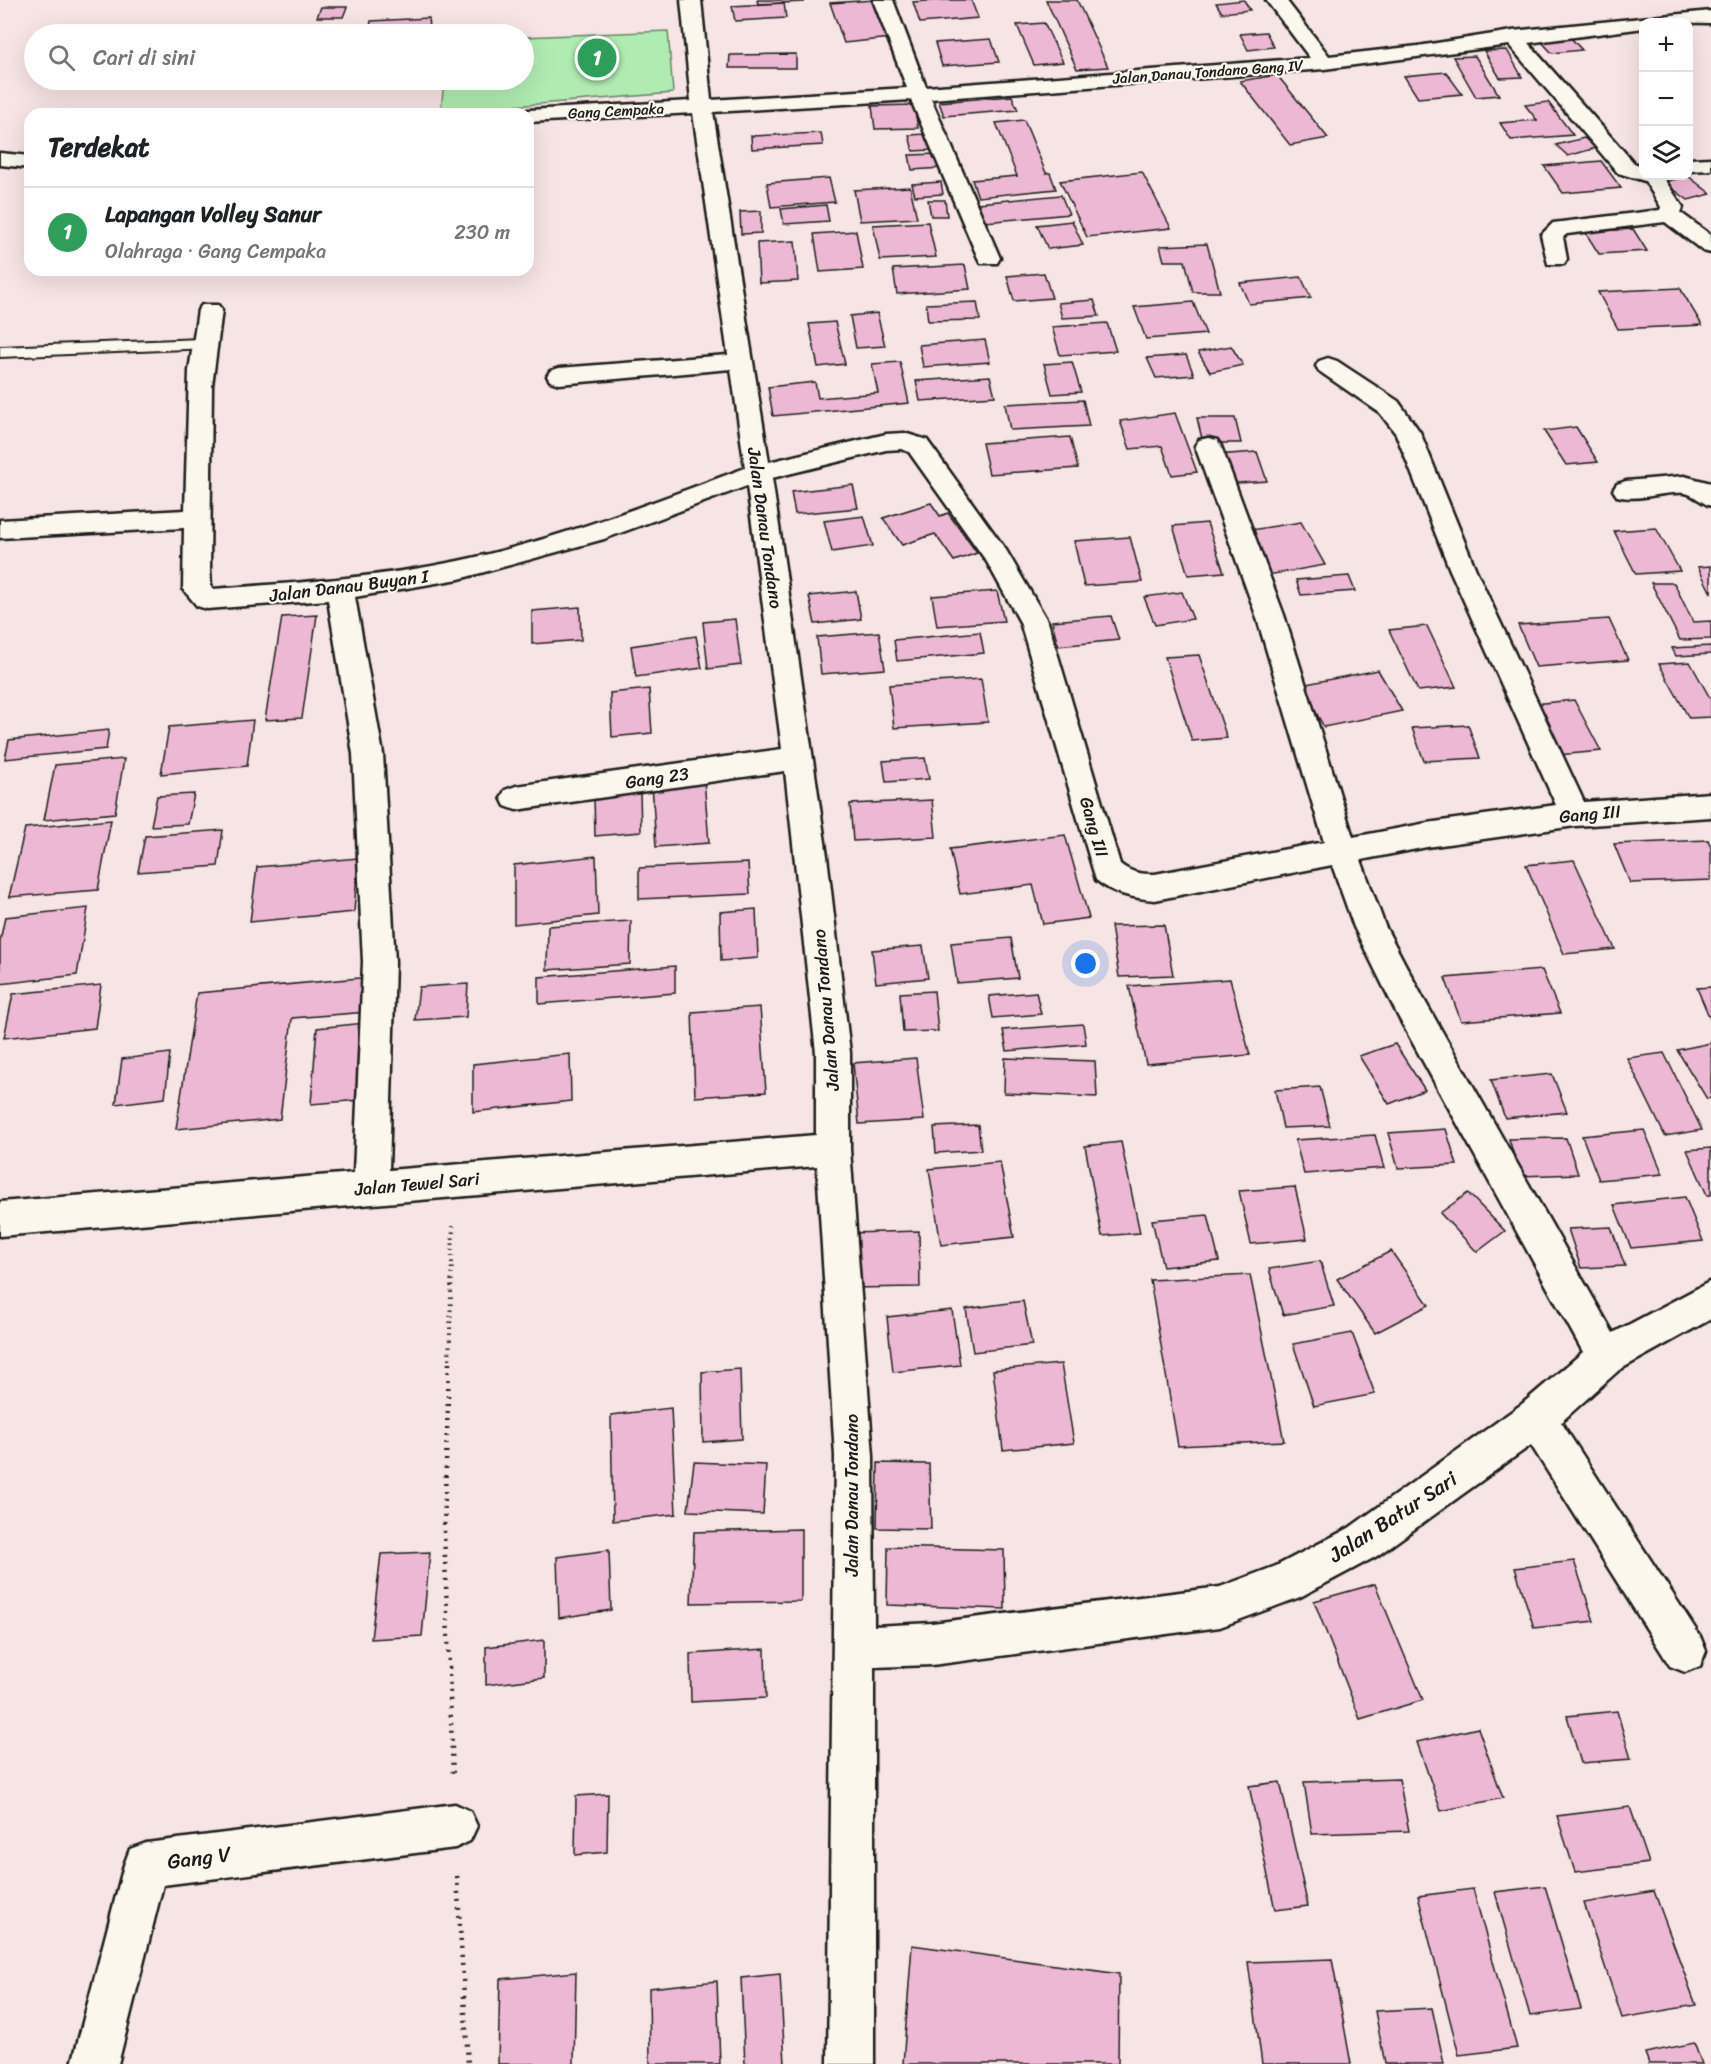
<!DOCTYPE html>
<html lang="id">
<meta charset="utf-8">
<style>
body{margin:0;font-family:Sriracha,sans-serif;background:#f6f6f6;color:#202124}
.controls{position:absolute;right:18px;top:18px;display:grid;overflow:hidden;border-radius:12px;box-shadow:0 6px 24px #0002}
.controls button{width:54px;height:54px;display:grid;place-items:center;padding:0;border:0;border-bottom:2px solid #e0e0e0;background:#fff;color:#202124;font:30px sans-serif}
.you{position:absolute;left:1086px;top:964px;width:21px;height:21px;margin:-15px;border:4px solid #fff;border-radius:50%;background:#1a73e8;box-shadow:0 0 0 9px #1a73e833}
.badge{display:grid;place-items:center;width:39px;height:39px;border-radius:50%;background:#1a73e8;color:#fff;font-size:20px;font-weight:700}
.pin{position:absolute;translate:-50% -50%;border:3px solid #fff;box-shadow:0 2px 6px #0006}
.list{margin:0;padding:0;list-style:none}
h2{display:flex;justify-content:space-between;align-items:center;height:78px;margin:0;padding:0 24px;font-size:26px}
h2 small{font-size:20px;font-weight:400;color:#757577}
.list li{display:grid;grid-template-columns:39px 1fr auto;gap:18px;align-items:center;box-sizing:border-box;height:90px;padding:0 24px;border-top:2px solid #e0e0e0}
.list b{display:block;font-size:22px;white-space:nowrap}
.list p{margin:0;font-size:20px;white-space:nowrap;color:#757577}
.list em{font-size:20px;font-style:normal;color:#757577}
.icon{flex:none;width:33px;height:33px;fill:none;stroke:currentColor;stroke-width:2;stroke-linecap:round;stroke-linejoin:round}
.map{position:relative;flex:none;width:1711px;height:2064px;overflow:hidden}
.search{position:absolute;background:#fff;box-shadow:0 6px 24px #0002;left:24px;top:24px;width:510px;height:66px;display:flex;align-items:center;gap:15px;box-sizing:border-box;padding:0 21px;border-radius:33px;color:#757577;font-size:22px}
.panel{position:absolute;background:#fff;box-shadow:0 6px 24px #0002;left:24px;top:108px;width:510px;height:168px;border-radius:18px}
.map>svg:first-child{display:block}
</style>
<div class="map">
<svg width="1711" height="2064" viewBox="0 0 1711 2064">
<rect width="100%" height="100%" fill="#f7e4e4"/>
<filter id="ink" filterUnits="userSpaceOnUse"><feTurbulence type="fractalNoise" baseFrequency=".0167" numOctaves="2"/><feDisplacementMap in="SourceGraphic" scale="12" xChannelSelector="R" yChannelSelector="G"/><feConvolveMatrix kernelMatrix="1 2 1 2 8 2 1 2 1" color-interpolation-filters="sRGB"/></filter>
<g filter="url(#ink)">
<polygon fill="#b0ecb2" stroke="#668467" stroke-width="1.5" points="668,31 673,93 441,112 444,80 524,80 524,37"/>
<g fill="#edb8d3" stroke="#1c1c1c" stroke-width="1.5">
<polygon points="757,0 803,0 804,2 758,4"/>
<polygon points="875,0 891,38 844,43 830,3"/>
<polygon points="942,0 971,0 978,18 920,23 913,2"/>
<polygon points="1046,0 1077,0 1108,67 1077,69"/>
<polygon points="1244,0 1250,10 1222,13 1216,3"/>
<polygon points="784,3 786,18 735,21 732,6"/>
<polygon points="321,7 347,7 343,17 317,17"/>
<polygon points="429,18 428,33 369,34 371,21"/>
<polygon points="1044,23 1063,62 1034,65 1017,25"/>
<polygon points="1266,32 1274,47 1248,50 1240,34"/>
<polygon points="1569,36 1582,50 1552,53 1540,40"/>
<polygon points="991,39 999,62 942,66 935,43"/>
<polygon points="1507,50 1522,77 1500,78 1484,51"/>
<polygon points="796,54 796,68 729,68 730,55"/>
<polygon points="1475,56 1499,95 1476,97 1453,57"/>
<polygon points="1446,72 1462,94 1418,98 1404,76"/>
<polygon points="1277,75 1328,138 1290,145 1240,81"/>
<polygon points="1012,96 1018,110 944,116 939,102"/>
<polygon points="1548,102 1573,135 1511,140 1500,123 1537,120 1525,105"/>
<polygon points="914,105 918,128 875,129 872,106"/>
<polygon points="1024,120 1046,173 1050,173 1056,189 978,197 972,180 1017,176 996,123"/>
<polygon points="821,133 823,145 752,149 751,136"/>
<polygon points="927,134 931,150 913,151 909,135"/>
<polygon points="1584,138 1596,148 1568,156 1556,145"/>
<polygon points="939,154 942,168 912,170 909,155"/>
<polygon points="1601,161 1621,188 1563,193 1544,166"/>
<polygon points="1142,172 1171,228 1087,237 1060,181"/>
<polygon points="1688,176 1711,194 1688,200 1664,182"/>
<polygon points="829,178 835,202 771,207 767,183"/>
<polygon points="941,182 943,194 915,196 912,184"/>
<polygon points="910,187 917,218 860,221 854,190"/>
<polygon points="1061,195 1069,214 985,222 978,203"/>
<polygon points="928,200 945,200 947,216 931,216"/>
<polygon points="826,205 829,221 784,224 781,209"/>
<polygon points="761,211 761,233 741,234 740,212"/>
<polygon points="1072,221 1083,245 1048,249 1037,225"/>
<polygon points="928,222 936,257 880,260 873,225"/>
<polygon points="1633,229 1647,251 1599,254 1585,232"/>
<polygon points="856,231 863,269 820,272 814,234"/>
<polygon points="795,241 798,281 759,283 757,243"/>
<polygon points="1207,244 1220,292 1193,292 1185,261 1164,261 1160,246"/>
<polygon points="965,265 970,289 897,294 893,269"/>
<polygon points="1044,273 1052,298 1014,301 1007,276"/>
<polygon points="1301,277 1311,298 1249,304 1240,283"/>
<polygon points="1680,288 1702,325 1618,329 1598,292"/>
<polygon points="1094,300 1099,316 1062,318 1058,303"/>
<polygon points="977,302 980,320 928,321 926,304"/>
<polygon points="1193,302 1206,334 1146,339 1134,307"/>
<polygon points="877,313 885,346 856,348 850,316"/>
<polygon points="835,322 845,364 818,367 809,324"/>
<polygon points="1107,323 1116,351 1060,355 1052,327"/>
<polygon points="985,340 990,362 923,367 919,345"/>
<polygon points="1231,346 1243,365 1210,372 1198,352"/>
<polygon points="1186,355 1194,375 1156,378 1147,358"/>
<polygon points="900,362 909,403 773,416 768,387 815,382 818,398 878,393 872,364"/>
<polygon points="1072,362 1081,392 1052,394 1044,364"/>
<polygon points="990,376 995,396 920,401 916,381"/>
<polygon points="1083,400 1089,426 1010,430 1005,404"/>
<polygon points="1175,413 1197,472 1172,475 1162,446 1130,449 1120,421"/>
<polygon points="1197,418 1235,418 1241,443 1203,443"/>
<polygon points="1576,427 1598,462 1566,465 1544,431"/>
<polygon points="1070,437 1078,468 989,474 982,443"/>
<polygon points="1257,452 1267,481 1224,484 1215,455"/>
<polygon points="853,485 858,508 795,514 791,492"/>
<polygon points="931,503 940,516 948,513 977,553 954,561 935,534 902,545 883,518"/>
<polygon points="864,516 873,546 832,552 824,521"/>
<polygon points="1301,522 1325,565 1268,575 1245,531"/>
<polygon points="1207,523 1224,572 1188,575 1173,526"/>
<polygon points="1656,528 1680,571 1636,574 1614,531"/>
<polygon points="1130,537 1142,582 1084,586 1074,541"/>
<polygon points="1711,566 1711,593 1698,567"/>
<polygon points="1349,576 1355,591 1301,595 1296,580"/>
<polygon points="1651,583 1674,583 1693,622 1711,621 1711,639 1680,640"/>
<polygon points="856,591 861,619 815,624 809,596"/>
<polygon points="997,591 1004,621 937,626 932,596"/>
<polygon points="1182,592 1193,619 1155,625 1144,597"/>
<polygon points="580,607 581,640 532,644 532,611"/>
<polygon points="317,615 302,718 265,720 282,617"/>
<polygon points="1111,616 1119,640 1058,646 1052,621"/>
<polygon points="735,619 741,665 708,669 703,622"/>
<polygon points="1609,619 1628,660 1536,667 1518,625"/>
<polygon points="1427,626 1456,687 1418,691 1389,630"/>
<polygon points="879,632 885,669 821,674 817,637"/>
<polygon points="980,632 984,653 897,661 894,640"/>
<polygon points="696,636 702,668 636,677 631,646"/>
<polygon points="1711,646 1711,654 1676,656 1672,648"/>
<polygon points="1199,655 1227,738 1192,741 1165,657"/>
<polygon points="1690,662 1711,700 1711,717 1689,718 1659,664"/>
<polygon points="1378,670 1402,711 1324,727 1301,685"/>
<polygon points="981,679 988,722 894,728 889,685"/>
<polygon points="649,689 652,733 612,737 610,693"/>
<polygon points="1574,700 1601,751 1558,755 1533,704"/>
<polygon points="253,720 247,766 161,774 169,727"/>
<polygon points="1468,725 1480,758 1424,761 1412,728"/>
<polygon points="109,730 106,749 5,759 9,740"/>
<polygon points="925,758 929,779 886,782 883,761"/>
<polygon points="124,759 115,813 44,820 55,765"/>
<polygon points="704,779 709,843 656,847 652,784"/>
<polygon points="640,792 641,832 595,836 594,796"/>
<polygon points="194,794 188,824 151,826 157,796"/>
<polygon points="932,800 936,837 853,841 850,804"/>
<polygon points="111,820 98,890 9,897 25,828"/>
<polygon points="223,830 218,866 138,872 145,836"/>
<polygon points="1065,835 1089,918 1043,924 1033,885 960,894 950,849"/>
<polygon points="1708,840 1711,847 1711,880 1630,883 1614,844"/>
<polygon points="596,856 598,915 514,924 514,865"/>
<polygon points="358,858 354,912 250,922 257,867"/>
<polygon points="1574,860 1615,949 1564,954 1526,865"/>
<polygon points="748,863 750,894 639,899 639,868"/>
<polygon points="88,908 77,975 0,984 0,941 5,917"/>
<polygon points="756,909 758,958 721,961 720,912"/>
<polygon points="631,921 630,964 547,970 548,926"/>
<polygon points="1164,925 1173,975 1119,977 1111,926"/>
<polygon points="1011,938 1018,978 957,983 951,943"/>
<polygon points="923,946 928,978 876,983 872,950"/>
<polygon points="675,966 675,993 539,1004 539,977"/>
<polygon points="1542,970 1560,1013 1461,1021 1445,978"/>
<polygon points="370,977 368,1012 292,1018 280,1119 176,1129 197,993"/>
<polygon points="1230,979 1250,1055 1146,1064 1129,986"/>
<polygon points="468,984 466,1017 415,1020 419,987"/>
<polygon points="101,985 95,1028 4,1038 13,994"/>
<polygon points="1711,987 1711,1021 1697,988"/>
<polygon points="934,991 938,1031 903,1032 900,993"/>
<polygon points="1036,992 1041,1014 993,1018 989,996"/>
<polygon points="760,1007 766,1092 695,1097 692,1012"/>
<polygon points="365,1023 361,1100 311,1104 317,1028"/>
<polygon points="1083,1024 1086,1044 1007,1051 1003,1030"/>
<polygon points="1711,1043 1711,1098 1707,1099 1677,1050"/>
<polygon points="1395,1044 1425,1090 1389,1104 1359,1056"/>
<polygon points="170,1053 165,1098 116,1104 122,1059"/>
<polygon points="1664,1053 1702,1130 1665,1136 1627,1058"/>
<polygon points="570,1054 571,1101 473,1112 473,1064"/>
<polygon points="916,1058 924,1120 859,1124 853,1063"/>
<polygon points="1005,1058 1095,1061 1097,1097 1004,1093"/>
<polygon points="1552,1074 1567,1112 1505,1118 1491,1080"/>
<polygon points="1320,1087 1330,1126 1283,1128 1275,1090"/>
<polygon points="978,1125 981,1150 936,1153 934,1127"/>
<polygon points="1446,1129 1457,1165 1398,1168 1388,1133"/>
<polygon points="1644,1130 1663,1174 1599,1180 1582,1136"/>
<polygon points="1375,1135 1384,1168 1304,1174 1295,1140"/>
<polygon points="1566,1138 1578,1174 1520,1176 1509,1139"/>
<polygon points="1121,1142 1140,1233 1102,1236 1085,1146"/>
<polygon points="1711,1148 1711,1195 1707,1195 1687,1150"/>
<polygon points="1000,1162 1014,1237 941,1245 929,1169"/>
<polygon points="1295,1187 1307,1239 1251,1244 1239,1191"/>
<polygon points="1468,1193 1505,1231 1477,1252 1440,1213"/>
<polygon points="1685,1197 1703,1241 1631,1248 1614,1205"/>
<polygon points="1208,1215 1219,1261 1163,1267 1152,1220"/>
<polygon points="1611,1227 1625,1266 1581,1268 1568,1229"/>
<polygon points="919,1231 920,1287 850,1288 850,1233"/>
<polygon points="1391,1251 1429,1305 1375,1333 1337,1279"/>
<polygon points="1320,1261 1334,1306 1283,1315 1269,1269"/>
<polygon points="1250,1275 1284,1441 1178,1446 1150,1280"/>
<polygon points="1023,1301 1032,1345 973,1352 966,1309"/>
<polygon points="952,1310 960,1365 893,1372 887,1317"/>
<polygon points="1352,1333 1375,1394 1314,1406 1293,1344"/>
<polygon points="1061,1364 1074,1443 1003,1450 993,1370"/>
<polygon points="740,1369 742,1439 703,1442 702,1372"/>
<polygon points="671,1408 676,1514 613,1521 611,1415"/>
<polygon points="694,1462 766,1465 763,1514 688,1511"/>
<polygon points="878,1463 929,1464 931,1529 877,1528"/>
<polygon points="801,1529 801,1601 691,1603 694,1532"/>
<polygon points="888,1547 1004,1550 1005,1609 887,1605"/>
<polygon points="609,1550 611,1610 559,1618 557,1557"/>
<polygon points="430,1552 422,1636 371,1639 381,1554"/>
<polygon points="1574,1561 1594,1621 1534,1628 1515,1568"/>
<polygon points="1375,1584 1423,1700 1360,1719 1314,1601"/>
<polygon points="544,1640 544,1678 486,1685 486,1647"/>
<polygon points="765,1649 766,1698 691,1702 690,1654"/>
<polygon points="1617,1711 1631,1759 1581,1763 1567,1716"/>
<polygon points="1478,1728 1503,1798 1441,1811 1417,1742"/>
<polygon points="1399,1779 1409,1831 1312,1834 1304,1782"/>
<polygon points="1280,1782 1308,1906 1275,1910 1249,1786"/>
<polygon points="608,1794 607,1852 575,1855 576,1796"/>
<polygon points="1630,1807 1649,1863 1575,1872 1557,1816"/>
<polygon points="1545,1886 1581,2009 1530,2016 1495,1892"/>
<polygon points="1473,1889 1517,2048 1459,2055 1418,1896"/>
<polygon points="1654,1891 1696,2005 1622,2018 1584,1903"/>
<polygon points="912,1945 1119,1974 1118,2064 903,2064"/>
<polygon points="1332,1959 1351,2064 1262,2064 1248,1962"/>
<polygon points="576,1972 574,2064 498,2064 500,1979"/>
<polygon points="780,1974 785,2064 745,2064 741,1978"/>
<polygon points="717,1981 720,2064 650,2064 649,1988"/>
<polygon points="1432,2008 1444,2064 1385,2064 1375,2011"/>
<polygon points="1694,2043 1702,2064 1649,2064 1645,2053"/>
</g>
<g fill="none" stroke-linecap="round" stroke-linejoin="round">
<defs>
<polygon id="lane" points="202,339 211,344 208,348 0,357 0,347"/>
<g id="street">
<path d="M 681,0 L 701,0 L 711,100 L 907,88 L 873,0 L 893,0 L 926,87 L 1310,58 L 1266,0 L 1286,0 L 1329,56 L 1418,46 L 1512,31 L 1711,11 L 1711,23 L 1644,22 L 1644,28 L 1528,43 L 1634,163 L 1644,167 L 1644,176 L 1662,176 L 1683,207 L 1681,213 L 1711,235 L 1711,253 L 1703,251 L 1665,222 L 1567,234 L 1563,237 L 1567,259 L 1564,264 L 1548,264 L 1541,235 L 1553,223 L 1660,210 L 1661,207 L 1645,181 L 1618,173 L 1509,45 L 1324,69 L 931,99 L 1000,258 L 997,263 L 981,263 L 978,258 L 911,100 L 713,112 L 769,462 L 886,434 L 904,433 L 927,440 L 1006,550 L 1048,622 L 1120,864 C 1131,873 1141,874 1155,874 L 1324,842 L 1256,615 L 1195,446 L 1199,440 L 1208,438 L 1217,440 L 1221,446 L 1284,615 L 1353,837 L 1427,823 L 1556,805 L 1450,570 L 1396,434 L 1380,413 L 1319,371 L 1316,366 L 1319,361 L 1328,358 L 1337,361 L 1398,401 L 1420,432 L 1476,570 L 1584,802 L 1711,793 L 1711,817 L 1575,826 L 1427,847 L 1361,860 L 1385,926 L 1422,996 L 1613,1333 L 1711,1281 L 1711,1319 L 1619,1370 L 1561,1422 L 1700,1636 L 1706,1651 L 1700,1666 L 1685,1672 L 1670,1666 L 1531,1445 L 1377,1556 L 1300,1597 L 1220,1627 L 932,1665 L 874,1667 L 874,2064 L 828,2064 L 835,1456 L 817,1166 L 0,1236 L 0,1202 L 354,1173 L 363,962 L 353,754 L 328,600 L 207,609 L 197,606 L 183,589 L 184,528 L 0,538 L 0,520 L 185,510 L 189,371 L 198,310 L 202,305 L 218,305 L 222,310 L 212,386 L 210,570 L 211,586 L 213,589 C 296,583 377,578 458,561 C 557,540 651,503 745,468 L 731,369 L 559,384 L 550,381 L 547,376 L 550,371 L 559,368 L 728,355 L 693,113 L 528,122 L 528,114 L 519,114 L 528,110 L 691,101 ZM 902,449 L 909,452 L 987,562 L 1020,622 L 1096,880 C 1113,894 1133,898 1155,900 L 1332,865 L 1354,927 L 1398,1016 L 1583,1352 L 1522,1404 L 1349,1528 L 1276,1566 L 1220,1587 L 932,1623 L 874,1626 L 873,1456 L 850,1149 L 850,1053 L 827,856 L 772,478 L 886,450 ZM 747,486 L 782,749 L 516,786 L 505,790 L 501,798 L 505,806 L 516,810 L 785,771 L 816,1053 L 816,1135 L 389,1170 L 395,962 L 383,754 L 355,597 L 459,579 L 604,539 Z"/>
<polygon points="0,153 30,156 30,168 0,165"/>
<polygon points="1711,158 1711,170 1688,171 1688,159"/>
<path d="M 1684,476 L 1711,483 L 1711,506 C 1701,503 1695,495 1685,493 C 1662,491 1639,502 1617,496 L 1613,490 L 1617,484 L 1626,481 Z"/>
<polygon points="455,1804 470,1811 477,1826 470,1841 455,1848 163,1885 118,2064 72,2064 124,1865 130,1849 146,1843"/>
</g>
</defs>
<use href="#lane" stroke="#1c1c1c" stroke-width="4"/>
<use href="#street" stroke="#1c1c1c" stroke-width="5"/>
<polyline stroke="#1c1c1c" stroke-width="4" stroke-dasharray="1.5 4.5" stroke-linecap="butt" points="449,1365 453,1226"/>
<g stroke="#1c1c1c" stroke-width="4.5" stroke-dasharray="2 6" stroke-linecap="butt">
<polyline points="449,1363 444,1530 453,1776"/>
<polyline points="457,1876 468,2064"/>
</g>
<use href="#lane" fill="#fbf7ec" fill-rule="evenodd"/>
<use href="#street" fill="#fbf7ec" fill-rule="evenodd"/>
</g>
</g>
<g text-anchor="middle" stroke-width="4.5" stroke-linejoin="round" paint-order="stroke">
<g font-size="15" fill="#1c1c1c" stroke="#fbf7ec">
<text transform="translate(1208 72) rotate(-4)" y="5">Jalan Danau Tondano Gang IV</text>
<text transform="translate(616 111) rotate(-3)" y="5">Gang Cempaka</text>
</g>
<g font-size="18" fill="#1c1c1c" stroke="#fbf7ec">
<text transform="translate(765 528) rotate(82)" y="6">Jalan Danau Tondano</text>
<text transform="translate(349 586) rotate(-7)" y="6">Jalan Danau Buyan I</text>
<text transform="translate(657 778) rotate(-8)" y="6">Gang 23</text>
<text transform="translate(1590 814) rotate(-5)" y="6">Gang III</text>
<text transform="translate(1094 827) rotate(74)" y="6">Gang III</text>
<text transform="translate(826 1010) rotate(-95)" y="6">Jalan Danau Tondano</text>
<text transform="translate(417 1184) rotate(-5)" y="6">Jalan Tewel Sari</text>
<text transform="translate(852 1495) rotate(-90)" y="6">Jalan Danau Tondano</text>
</g>
<g font-size="21" fill="#1c1c1c" stroke="#fbf7ec">
<text transform="translate(1393 1517) rotate(-33)" y="7">Jalan Batur Sari</text>
<text transform="translate(199 1858) rotate(-7)" y="7">Gang V</text>
</g>
</g>
</svg>
<div class="controls">
<button>+</button>
<button>−</button>
<button><svg class="icon" aria-label="layers" viewBox="0 0 24 24"><path d="M12 4l9 5-9 5-9-5zM3 14l9 5 9-5"/></svg></button>
</div>
<div class="you"></div>
<div class="pin badge" style="left:597px;top:58px;background:#2e9e5b">1</div>
<div class="search"><svg class="icon" aria-label="search" viewBox="0 0 24 24"><circle cx="10" cy="10" r="6"/><path d="M15 15l6 6"/></svg>Cari di sini</div>
<section class="panel">
<h2>Terdekat<small></small></h2>
<ul class="list">
<li><span class="badge" style="background:#2e9e5b">1</span><div><b>Lapangan Volley Sanur</b><p>Olahraga · Gang Cempaka</p></div><em>230 m</em></li>
</ul>
</section>
</div>
